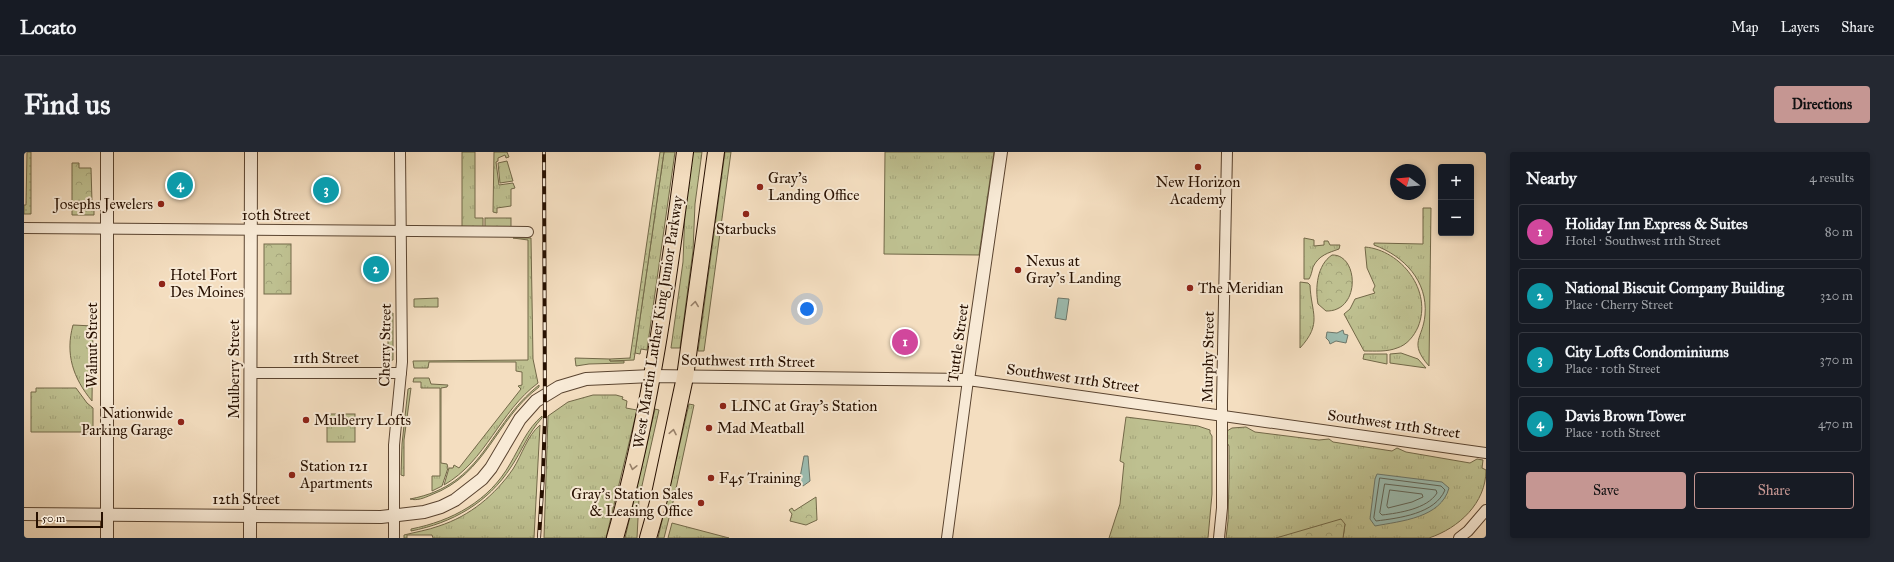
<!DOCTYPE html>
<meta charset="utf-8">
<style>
body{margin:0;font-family:"IM FELL Great Primer",serif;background:#242831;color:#f1f3f6}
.controls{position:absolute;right:12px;top:12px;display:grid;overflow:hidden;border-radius:4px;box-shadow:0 2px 6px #0003}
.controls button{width:36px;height:36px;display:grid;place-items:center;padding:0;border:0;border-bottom:1px solid #363941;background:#171b24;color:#f1f3f6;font:20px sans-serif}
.compass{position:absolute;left:1366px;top:12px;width:36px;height:36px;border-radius:50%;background:#171b24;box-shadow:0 2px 6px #0003;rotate:286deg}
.scale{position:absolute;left:12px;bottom:10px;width:67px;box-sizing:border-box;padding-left:4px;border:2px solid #271000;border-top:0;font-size:11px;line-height:14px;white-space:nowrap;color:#271000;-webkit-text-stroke:3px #f8ead6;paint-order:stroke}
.you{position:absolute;left:783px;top:157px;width:14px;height:14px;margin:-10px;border:3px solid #fff;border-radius:50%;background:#1a73e8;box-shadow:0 0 0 6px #1a73e833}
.badge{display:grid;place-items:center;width:26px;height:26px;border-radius:50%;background:#c59692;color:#fff;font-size:13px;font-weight:700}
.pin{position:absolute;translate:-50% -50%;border:2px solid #fff;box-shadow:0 1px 4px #0006}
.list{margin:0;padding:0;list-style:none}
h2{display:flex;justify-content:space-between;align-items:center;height:52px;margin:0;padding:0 16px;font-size:17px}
h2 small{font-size:13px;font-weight:400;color:#9ea1a6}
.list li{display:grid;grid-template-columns:26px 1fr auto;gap:12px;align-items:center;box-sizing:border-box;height:56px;margin:0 8px 8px;padding:0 8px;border:1px solid #363941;border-radius:4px}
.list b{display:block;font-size:15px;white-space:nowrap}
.list p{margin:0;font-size:13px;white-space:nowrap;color:#9ea1a6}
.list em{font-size:13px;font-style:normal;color:#9ea1a6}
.actions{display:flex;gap:8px;padding:12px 16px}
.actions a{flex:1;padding:9px 0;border:1px solid #c59692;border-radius:4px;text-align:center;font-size:14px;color:#c59692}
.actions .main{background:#c59692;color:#111}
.map{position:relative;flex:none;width:1462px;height:386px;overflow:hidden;border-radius:4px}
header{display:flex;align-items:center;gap:24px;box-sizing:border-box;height:56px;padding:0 20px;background:#171b24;border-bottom:1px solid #363941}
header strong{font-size:19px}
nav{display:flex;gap:22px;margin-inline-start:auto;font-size:14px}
.intro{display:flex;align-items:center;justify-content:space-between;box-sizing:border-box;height:96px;padding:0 24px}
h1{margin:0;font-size:28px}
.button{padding:10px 18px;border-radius:4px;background:#c59692;color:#111;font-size:14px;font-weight:700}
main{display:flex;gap:24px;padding:0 24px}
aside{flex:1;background:#171b24;border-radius:4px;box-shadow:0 2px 6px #0003}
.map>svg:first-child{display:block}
</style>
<header>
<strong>Locato</strong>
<nav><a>Map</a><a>Layers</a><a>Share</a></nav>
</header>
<div class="intro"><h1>Find us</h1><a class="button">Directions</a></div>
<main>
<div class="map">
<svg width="1462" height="386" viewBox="0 0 1462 386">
<defs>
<pattern id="grass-tufts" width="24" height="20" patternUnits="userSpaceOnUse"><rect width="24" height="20" fill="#bec090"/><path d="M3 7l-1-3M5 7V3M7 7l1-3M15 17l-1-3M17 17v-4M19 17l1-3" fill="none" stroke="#a3a47a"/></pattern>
<pattern id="forest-crowns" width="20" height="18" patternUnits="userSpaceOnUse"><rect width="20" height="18" fill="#bec090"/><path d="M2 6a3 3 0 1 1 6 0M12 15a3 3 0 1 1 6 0" fill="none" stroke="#a3a47a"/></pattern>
<pattern id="garden-dots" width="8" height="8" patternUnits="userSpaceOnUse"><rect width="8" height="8" fill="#bec090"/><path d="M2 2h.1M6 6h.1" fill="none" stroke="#a3a47a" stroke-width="1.8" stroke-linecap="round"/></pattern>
</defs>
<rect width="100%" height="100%" fill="#f4dec0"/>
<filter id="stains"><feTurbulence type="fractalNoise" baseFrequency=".005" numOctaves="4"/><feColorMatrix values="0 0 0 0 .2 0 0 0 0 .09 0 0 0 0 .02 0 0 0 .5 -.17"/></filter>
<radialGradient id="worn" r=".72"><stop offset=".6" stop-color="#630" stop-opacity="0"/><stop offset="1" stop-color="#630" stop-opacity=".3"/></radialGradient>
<g fill="url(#grass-tufts)" stroke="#726848">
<polygon points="438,0 451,0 451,66 459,66 459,75 438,75"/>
<polygon points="470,0 483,0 485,5 482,6 481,3 474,6 474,9 472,10 475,33 489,31 491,36 487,37 487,54 473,56 473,61 469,60"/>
<polygon points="640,0 651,0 623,198 617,197 616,202 611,201"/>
<polygon points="669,0 678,0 671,52 669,99 656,196 647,196 659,110 661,58"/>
<polygon points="701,0 707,0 680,199 674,199"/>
<polygon points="861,0 970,0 955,103 860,102"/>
<polygon points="483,9 489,29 476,31 474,11"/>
<path d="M 1399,56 L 1407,56 L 1405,214 C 1384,190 1399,187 1401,163 C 1404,129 1380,104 1350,93 L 1350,91 L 1399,92 Z"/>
<rect x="461" y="66" width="26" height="9"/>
<path d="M 489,86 L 507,86 L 509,207 L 514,231 C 476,259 462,309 420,333 L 425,316 L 429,316 L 430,313 L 435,316 L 497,237 L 494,234 L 498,233 L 498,220 L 492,219 L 492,210 L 405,210 L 404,216 L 390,216 L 389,209 L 504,208 L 504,88 Z"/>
<path d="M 1280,86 L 1290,88 L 1290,94 L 1300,93 L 1300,89 L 1304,89 L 1306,93 L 1316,93 L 1315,97 C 1304,101 1295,103 1289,115 C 1288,119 1287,124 1285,127 L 1280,127 Z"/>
<path d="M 1341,95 C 1377,98 1409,139 1394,175 C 1390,184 1383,193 1373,196 C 1363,200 1351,199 1340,199 L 1320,162 L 1326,157 L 1331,147 L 1351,141 L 1349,138 L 1351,134 L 1343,116 Z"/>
<path d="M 1276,130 L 1284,131 L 1286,133 C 1287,161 1299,171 1276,196 Z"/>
<polygon points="414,146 414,155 390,155 390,147"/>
<polygon points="364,161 369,161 369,208 364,209"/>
<path d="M 49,173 L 69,174 L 68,249 C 49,226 41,202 49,173 Z"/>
<polygon points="1377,201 1394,207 1402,216 1366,211 1366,202"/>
<polygon points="1340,202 1363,202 1363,212 1339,207"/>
<polygon points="551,206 586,207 586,209 600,209 600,211 565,212 552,214"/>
<polygon points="390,226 405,226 407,232 424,233 423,235 417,236 417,311 423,312 424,316 418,334 408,339 408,324 416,324 416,236 397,236 397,230 389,230"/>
<path d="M 515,233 L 515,235 C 471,268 463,322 407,343 C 400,346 393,349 386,347 C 461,333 463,274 515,233 Z"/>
<polygon points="12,236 52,236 63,251 69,256 69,280 7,280 7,240 12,240"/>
<polygon points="387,236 380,288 380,324 377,323 378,292 384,237"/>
<polygon points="569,243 592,243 599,245 598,247 603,249 602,256 613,258 582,386 520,386 524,264 544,250"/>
<polygon points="665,252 670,253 650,346 640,386 634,386"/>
<polygon points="631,257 635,258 615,347 613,386 601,386"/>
<rect x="303" y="262" width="28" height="28"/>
<path d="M 518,264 L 518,266 C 504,281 498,299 487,315 C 464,351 428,371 387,379 L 387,377 C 428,369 465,349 486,312 C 496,295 503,277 518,264 Z"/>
<polygon points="1102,265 1174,274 1186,278 1186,281 1188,284 1188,342 1184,386 1085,386 1096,352 1100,311 1096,309"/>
<path d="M 516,273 L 510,386 L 409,386 L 408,383 L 383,383 L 383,386 L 380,386 L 380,383 C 392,380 404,378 415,374 C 446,364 471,343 489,317 C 498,303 503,284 516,273 Z"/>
<path d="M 1222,275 L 1231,280 L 1295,288 L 1305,287 L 1309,290 L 1368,299 L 1373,296 L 1382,300 L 1446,311 L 1453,307 L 1459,308 L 1458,316 L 1462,318 C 1462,351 1435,376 1405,386 L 1319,386 L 1321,372 L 1252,386 L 1202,386 L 1204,369 L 1205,327 L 1205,294 L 1202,289 L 1203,279 L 1208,276 Z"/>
<polygon points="648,371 705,386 644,386"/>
</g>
<g fill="url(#forest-crowns)" stroke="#726848">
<polygon points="48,11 55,11 55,16 67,16 68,50 70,51 70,63 48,63"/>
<rect x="240" y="92" width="27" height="50"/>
<path d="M 1308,103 C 1335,102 1337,160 1302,159 L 1294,152 C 1291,136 1293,113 1308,103 Z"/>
<polygon points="792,345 793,368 782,373 766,369 768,362 765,358 768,356 770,359"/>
<polygon points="1317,367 1321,372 1319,386 1252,386"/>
</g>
<g fill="url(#garden-dots)" stroke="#726848">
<polygon points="3,0 7,0 7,62 0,62 0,53 2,53"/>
<polygon points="636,0 640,0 610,208 586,209 586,207 606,206"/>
</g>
<g fill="#9cbcb0" stroke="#6d776a">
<polygon points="1034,146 1045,147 1042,168 1031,166"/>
<polygon points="1319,178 1320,182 1324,183 1322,191 1312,189 1306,192 1305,189 1302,186 1303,180 1313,181"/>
<polygon points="780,304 784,304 786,329 779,334 775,331"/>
<path d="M 1353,322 L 1418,330 L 1425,336 C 1417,366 1377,369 1351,374 L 1346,367 L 1351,327 Z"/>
</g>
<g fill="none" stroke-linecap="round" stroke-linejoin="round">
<g stroke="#626658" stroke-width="1">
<path d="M 1356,326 L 1417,334 L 1421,338 C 1411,362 1375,366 1352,369 L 1350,366 Z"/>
<path d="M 1361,332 L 1412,338 L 1413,341 C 1403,357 1375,361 1358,363 L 1356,361 Z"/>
<polygon points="1366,338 1398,342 1399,345 1388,350 1364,356 1363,354"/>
</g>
<defs>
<g id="minor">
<polyline points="0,76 504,80"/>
<polyline points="226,221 377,221"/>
<polyline points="370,386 370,293 378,210 376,0"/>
<polyline points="923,386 944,228 1462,301"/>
<polyline points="1195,386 1198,356 1198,249 1203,0"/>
<polyline points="1435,386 1444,379 1462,358"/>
</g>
<g id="tertiary">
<polyline points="0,362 357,365 400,360 417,355 431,348 458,327 467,316 496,267 512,249 535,235 562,227 628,224 944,228 977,0"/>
<polyline points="83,386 83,0"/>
<polyline points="226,386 227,0"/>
</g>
<g id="primary">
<path d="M 591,386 C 627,260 644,130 661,0"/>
<polyline points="624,386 635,347 661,225 692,0"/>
</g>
</defs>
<use href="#minor" stroke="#5a4430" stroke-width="12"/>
<use href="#tertiary" stroke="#5a4430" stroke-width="14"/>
<use href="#primary" stroke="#271000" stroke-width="18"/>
<use href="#minor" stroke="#f8ead6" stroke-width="10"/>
<use href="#tertiary" stroke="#f8ead6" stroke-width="12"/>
<use href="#primary" stroke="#f4dec0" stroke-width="16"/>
<defs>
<polyline id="rail" points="515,386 519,323 521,265 520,0"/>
</defs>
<use href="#rail" stroke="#271000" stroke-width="4"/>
<use href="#rail" stroke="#f8ead6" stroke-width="2.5" stroke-dasharray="8" stroke-linecap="butt"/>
</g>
<defs><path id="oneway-chevron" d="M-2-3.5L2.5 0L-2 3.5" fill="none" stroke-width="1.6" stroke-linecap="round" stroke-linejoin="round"/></defs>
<g stroke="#98816a">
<use href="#oneway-chevron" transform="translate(671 152) rotate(-82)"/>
<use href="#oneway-chevron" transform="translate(649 280) rotate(-79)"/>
<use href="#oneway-chevron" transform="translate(609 315) rotate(103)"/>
</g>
<g fill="#8f2418" stroke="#f8ead6" stroke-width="1.5">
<circle cx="1174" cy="15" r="4"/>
<circle cx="736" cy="35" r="4"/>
<circle cx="137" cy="52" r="4"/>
<circle cx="722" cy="62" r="4"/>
<circle cx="994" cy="118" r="4"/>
<circle cx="138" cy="132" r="4"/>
<circle cx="1166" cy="136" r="4"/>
<circle cx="699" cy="254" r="4"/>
<circle cx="282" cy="268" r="4"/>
<circle cx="157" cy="270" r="4"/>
<circle cx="685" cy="276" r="4"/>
<circle cx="268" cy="323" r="4"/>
<circle cx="687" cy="326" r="4"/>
<circle cx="677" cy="351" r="4"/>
</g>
<g text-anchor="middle" stroke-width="4" stroke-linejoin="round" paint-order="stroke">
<g font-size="15" fill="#271000" stroke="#f8ead6" text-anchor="start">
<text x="744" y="31">Gray's<tspan x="744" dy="17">Landing Office</tspan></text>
<text x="1174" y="35" text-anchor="middle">New Horizon<tspan x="1174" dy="17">Academy</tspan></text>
<text x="129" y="57" text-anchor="end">Josephs Jewelers</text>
<text x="722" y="82" text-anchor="middle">Starbucks</text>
<text x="1002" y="114">Nexus at<tspan x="1002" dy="17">Gray's Landing</tspan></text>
<text x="146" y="128">Hotel Fort<tspan x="146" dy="17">Des Moines</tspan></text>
<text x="1174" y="141">The Meridian</text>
<text x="707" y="259">LINC at Gray's Station</text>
<text x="149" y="266" text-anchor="end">Nationwide<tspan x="149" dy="17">Parking Garage</tspan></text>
<text x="290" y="273">Mulberry Lofts</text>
<text x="693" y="281">Mad Meatball</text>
<text x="276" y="319">Station 121<tspan x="276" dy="17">Apartments</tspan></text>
<text x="695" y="331">F45 Training</text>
<text x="669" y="347" text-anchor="end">Gray's Station Sales<tspan x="669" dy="17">&amp; Leasing Office</tspan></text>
</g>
<g font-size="15" fill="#271000" stroke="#f8ead6">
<text x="252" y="68">10th Street</text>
<text transform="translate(634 170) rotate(-81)" y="5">West Martin Luther King Junior Parkway</text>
<text transform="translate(934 191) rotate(-82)" y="5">Tuttle Street</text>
<text transform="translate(68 193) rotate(-90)" y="5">Walnut Street</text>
<text transform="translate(361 193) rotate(-89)" y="5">Cherry Street</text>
<text transform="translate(1184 205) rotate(-89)" y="5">Murphy Street</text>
<text x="302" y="211">11th Street</text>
<text transform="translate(724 209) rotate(1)" y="5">Southwest 11th Street</text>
<text transform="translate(210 217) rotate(-90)" y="5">Mulberry Street</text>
<text transform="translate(1049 226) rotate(8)" y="5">Southwest 11th Street</text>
<text transform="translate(1370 272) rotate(8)" y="5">Southwest 11th Street</text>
<text x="222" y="352">12th Street</text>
</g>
</g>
<rect width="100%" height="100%" filter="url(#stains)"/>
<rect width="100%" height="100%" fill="url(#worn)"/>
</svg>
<div class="controls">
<button>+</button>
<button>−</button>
</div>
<svg class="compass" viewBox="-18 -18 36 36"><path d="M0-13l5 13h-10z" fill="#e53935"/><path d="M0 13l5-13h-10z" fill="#9ea1a6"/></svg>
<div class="scale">50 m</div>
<div class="you"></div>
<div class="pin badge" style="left:881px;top:190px;background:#d1479c">1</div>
<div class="pin badge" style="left:352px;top:117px;background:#0f9aa8">2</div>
<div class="pin badge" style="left:302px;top:38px;background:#0f9aa8">3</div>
<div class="pin badge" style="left:156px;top:33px;background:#0f9aa8">4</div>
</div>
<aside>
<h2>Nearby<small>4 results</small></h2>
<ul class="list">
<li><span class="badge" style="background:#d1479c">1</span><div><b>Holiday Inn Express &amp; Suites</b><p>Hotel · Southwest 11th Street</p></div><em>80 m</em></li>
<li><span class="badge" style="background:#0f9aa8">2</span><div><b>National Biscuit Company Building</b><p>Place · Cherry Street</p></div><em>320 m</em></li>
<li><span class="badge" style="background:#0f9aa8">3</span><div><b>City Lofts Condominiums</b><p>Place · 10th Street</p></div><em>370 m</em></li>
<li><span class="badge" style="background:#0f9aa8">4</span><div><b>Davis Brown Tower</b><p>Place · 10th Street</p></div><em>470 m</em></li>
</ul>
<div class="actions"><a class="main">Save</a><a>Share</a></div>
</aside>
</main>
